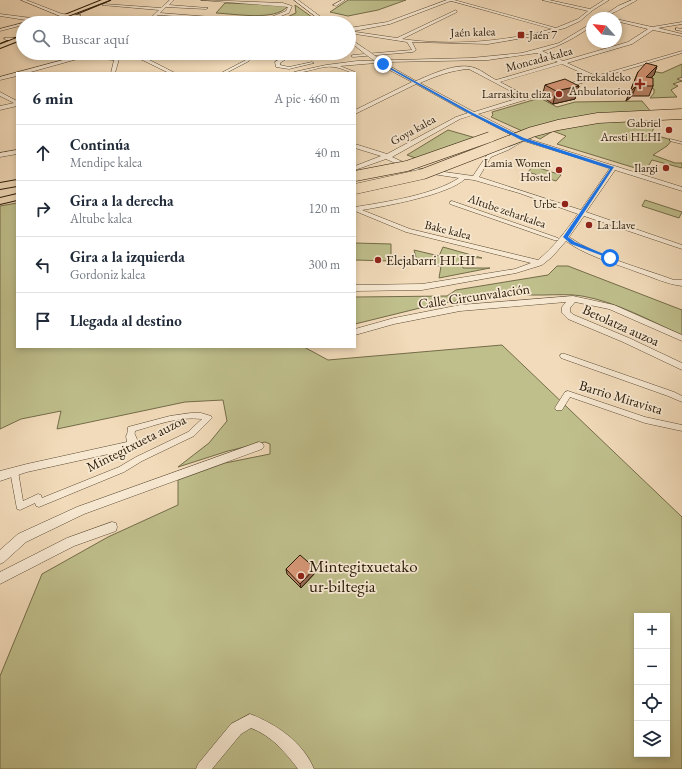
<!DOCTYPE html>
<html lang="es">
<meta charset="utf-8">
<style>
body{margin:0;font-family:"EB Garamond",serif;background:#f2f2f3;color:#1f2937}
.controls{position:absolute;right:12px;bottom:12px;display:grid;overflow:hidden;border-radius:0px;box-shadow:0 2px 6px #0003}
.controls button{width:36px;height:36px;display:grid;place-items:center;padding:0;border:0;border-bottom:1px solid #e0e1e3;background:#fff;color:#1f2937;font:20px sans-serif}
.compass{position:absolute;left:586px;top:12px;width:36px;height:36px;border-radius:50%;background:#fff;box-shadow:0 2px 6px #0003;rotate:297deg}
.stop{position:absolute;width:12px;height:12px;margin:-9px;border:3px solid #1a73e8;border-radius:50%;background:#fff}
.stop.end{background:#1a73e8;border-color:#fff;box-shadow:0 1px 4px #0008}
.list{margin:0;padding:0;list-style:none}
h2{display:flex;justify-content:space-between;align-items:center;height:52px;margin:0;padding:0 16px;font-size:17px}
h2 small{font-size:13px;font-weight:400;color:#747a83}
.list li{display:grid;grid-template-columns:26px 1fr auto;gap:12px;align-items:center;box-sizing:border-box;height:56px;padding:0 16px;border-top:1px solid #e0e1e3}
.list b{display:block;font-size:15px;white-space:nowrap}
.list p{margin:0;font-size:13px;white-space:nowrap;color:#747a83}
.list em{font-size:13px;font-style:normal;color:#747a83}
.icon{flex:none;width:22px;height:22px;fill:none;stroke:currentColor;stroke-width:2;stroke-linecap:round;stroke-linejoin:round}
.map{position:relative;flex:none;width:682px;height:769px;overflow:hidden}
.search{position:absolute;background:#fff;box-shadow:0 2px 6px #0003;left:16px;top:16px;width:340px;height:44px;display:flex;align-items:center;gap:10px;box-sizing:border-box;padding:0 14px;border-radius:22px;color:#747a83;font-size:15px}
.panel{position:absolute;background:#fff;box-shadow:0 2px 6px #0003;left:16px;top:72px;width:340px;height:276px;border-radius:0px}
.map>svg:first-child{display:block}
</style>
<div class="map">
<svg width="682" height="769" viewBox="0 0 682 769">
<rect width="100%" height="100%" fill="#f2dbba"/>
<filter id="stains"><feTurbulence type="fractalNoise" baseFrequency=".005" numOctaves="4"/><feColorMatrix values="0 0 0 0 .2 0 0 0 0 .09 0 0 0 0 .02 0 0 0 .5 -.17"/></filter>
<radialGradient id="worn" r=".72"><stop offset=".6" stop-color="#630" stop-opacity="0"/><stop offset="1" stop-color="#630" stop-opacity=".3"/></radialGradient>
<g fill="#bfbf8c" stroke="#746c49" fill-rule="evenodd">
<polygon points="348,0 406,0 378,10 348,16 330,12"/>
<path d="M 225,3 L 281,5 L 287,7 C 274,21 236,14 216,13 Z"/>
<polygon points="295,5 319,22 274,23 296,13"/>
<polygon points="682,64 682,77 677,79 682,81 673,84 678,86 671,90 677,97 650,98 654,93 654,89 645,87 653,75 646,70 662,73"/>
<polygon points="540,98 557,107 575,102 642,101 658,120 651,134 672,140 667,146 653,155 675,163 682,163 682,168 652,160 645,171 557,144 566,136 553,131 540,139 491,117 493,115 492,112"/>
<polygon points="448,130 476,138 418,159 407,155"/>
<polygon points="533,166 561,175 556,181 528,172"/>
<polygon points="645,200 682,212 679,218 642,206"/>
<path d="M 17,203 L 17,347 L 304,347 L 328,360 L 502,345 L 682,517 L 682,769 L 0,769 L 0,676 L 42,574 L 108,537 L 178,505 L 178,480 L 225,463 L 270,454 L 270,444 L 265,442 L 228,451 L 178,467 L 209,443 L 227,421 L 223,400 L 185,402 L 57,429 L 61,411 L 21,419 L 0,429 L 0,206 ZM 637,616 L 667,616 L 667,754 L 637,754 Z"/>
<polygon points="355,243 391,244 391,261 355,260"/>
<polygon points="443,247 482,258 462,257 463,268 490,268 439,278 441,266 418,264 414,250 439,256"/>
<path d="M 557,266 L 568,266 L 682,310 L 682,335 C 650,321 617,302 582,296 C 560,292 525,299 507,291 L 420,308 L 355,324 L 355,297 L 447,296 L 456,290 L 548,275 Z"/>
</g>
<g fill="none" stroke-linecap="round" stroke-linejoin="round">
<defs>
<g id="pedestrian">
<polygon points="342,0 345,0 336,6 333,5"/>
<polygon points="676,28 682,29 682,31 676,30"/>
<polygon points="246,57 248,57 249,61 226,73 221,73 246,60"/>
<polygon points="670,139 682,142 682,144 670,141"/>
<polygon points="452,201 558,238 559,239 558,240 554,240 450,204 450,202"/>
<polygon points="561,354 565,354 674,392 682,396 682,402 668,396 561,358 560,356"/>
<polygon points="568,391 645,417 682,425 682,431 645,423 570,397 562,410 556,410 555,408 556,406 565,392"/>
<path d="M 191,413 L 201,413 L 211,416 L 212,418 L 194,436 L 142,461 L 124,472 L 39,507 L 36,506 L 35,503 L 20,510 L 17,509 L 10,471 L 11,469 L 14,468 L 17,469 L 18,471 L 23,501 L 38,494 L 41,495 L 42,498 L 119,467 L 136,457 L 188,432 L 202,419 C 179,416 156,425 135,431 L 134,438 L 131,439 L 128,438 L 127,436 L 128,427 L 170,416 Z"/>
</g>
<g id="minor">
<polygon points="21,0 26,0 62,14 81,15 79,16 60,16"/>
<polygon points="170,0 174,0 169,5 208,8 206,9 166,7 160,13 211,17 205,23 201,23 206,18 158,15 149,23 145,23 159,10 102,5 104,4 161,8"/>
<polygon points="201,0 283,3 292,6 289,13 262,23 256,23 286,11 288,7"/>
<polygon points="294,0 298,0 329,23 324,23"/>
<path d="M 448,0 L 454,0 L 556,28 L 578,19 L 588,11 L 542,0 L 549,0 L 590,9 L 604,0 L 609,0 L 593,10 L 580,21 L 565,28 L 535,36 L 488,44 L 412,42 L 416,50 L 413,52 L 353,57 L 351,56 L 353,55 L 412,50 L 407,42 L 349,33 L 349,31 L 397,38 L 456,10 L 457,12 L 402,39 C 451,46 504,42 552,29 Z"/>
<path d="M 632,0 L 637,0 C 632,3 605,18 600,18 L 618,6 Z"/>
<path d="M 616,19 L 652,27 L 682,22 L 682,24 L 658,28 L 682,34 L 682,36 L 653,30 L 632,44 L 567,63 L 596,76 L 682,51 L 682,53 L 478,114 L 525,138 L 682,187 L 682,191 L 615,170 L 586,212 L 682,245 L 682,249 L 584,216 L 569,237 C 597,257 642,268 674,280 L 682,280 L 682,286 C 666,284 652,277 637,272 C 614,263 586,256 566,241 L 552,257 L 542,265 L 516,273 L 422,290 L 355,291 L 355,285 L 422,284 L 515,269 L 531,263 L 406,232 L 355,211 L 355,207 C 386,202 433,195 459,178 L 413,171 L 386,159 L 355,170 L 355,166 L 381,156 L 355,148 L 355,144 L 387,154 L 456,117 L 468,113 L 416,84 L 355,114 L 355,110 L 412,82 L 382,66 L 382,64 L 386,64 L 416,81 C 430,75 455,63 471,67 C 479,68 488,76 496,80 L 558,62 L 537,53 L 488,60 L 388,62 L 340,66 L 355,72 L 355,74 C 349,72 342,68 334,67 C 322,65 307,73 294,73 L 294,72 L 326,65 L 357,61 L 471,58 L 522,53 L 559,43 L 592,23 L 592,26 C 576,37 561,46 542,51 L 563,61 L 628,42 L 648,29 L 616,21 ZM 562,64 L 591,77 L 527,96 L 500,82 ZM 469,69 L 522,97 L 474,112 L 420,83 C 436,76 452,70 469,69 ZM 473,115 L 519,139 L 487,155 L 473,176 L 416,168 L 392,157 L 460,119 ZM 524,141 L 610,168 L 581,210 L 479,177 L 491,157 L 508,150 ZM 465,179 L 474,180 L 519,193 L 578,214 C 566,231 554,247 538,260 L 410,229 L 362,210 C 386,206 448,195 465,179 Z"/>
<polygon points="23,23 23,25 0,31 0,29"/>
<polygon points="4,38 23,38 23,40 6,40"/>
<polygon points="349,38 368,51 368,53 364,53 349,41"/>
<polygon points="89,53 114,57 138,53 138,54 175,73 169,73 134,56 119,59 115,73 111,73 114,60 101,59 92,55 27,73 17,73 17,76 0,80 0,77"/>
<polygon points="199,53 258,56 265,53 272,53 258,58 201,54"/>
<polygon points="290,53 295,53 280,63 280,65 289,67 312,62 314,63 289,69 276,67 275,62"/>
<polygon points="0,92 17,101 17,106 0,110 0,106 14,103 0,96"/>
<polygon points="17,150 17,154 0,157 0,153"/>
<polygon points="573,296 614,305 682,335 682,341 609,309 575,302 570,308 570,312 574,315 629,338 682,363 682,370 623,342 568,319 562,313 562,307 566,302 460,311 394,324 355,335 355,329 394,318 460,305"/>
<path d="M 131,432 L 134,433 C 137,438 139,443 136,448 L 27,472 L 0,481 L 0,471 L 27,464 L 127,442 L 126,436 L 128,433 Z"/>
<polygon points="259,442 262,443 264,446 262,449 84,514 26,542 4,562 0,564 0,550 18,534 77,507"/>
<polygon points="112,522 116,523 117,527 116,531 74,546 0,584 0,572 67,538"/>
<path d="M 250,714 C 276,724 303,742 314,769 L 298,769 C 285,752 272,736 251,728 L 241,734 L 212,769 L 196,769 L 198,764 L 231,724 Z"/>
</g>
<g id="tertiary">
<polygon points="447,0 453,0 390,24 349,32 349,28 387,22"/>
<polygon points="0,14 55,21 58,23 45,23 0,16"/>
</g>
<g id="primary">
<polygon points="102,0 110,0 54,23 45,23"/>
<polygon points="23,35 23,39 0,48 0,44"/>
</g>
<g id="motorway">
<polygon points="17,180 17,186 0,189 0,183"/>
<polygon points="17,194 17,200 0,204 0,198"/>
</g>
</defs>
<use href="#pedestrian" stroke="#5a4a33" stroke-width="1"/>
<use href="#minor" stroke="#5a4a33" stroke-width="1"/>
<use href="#tertiary" stroke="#5a4a33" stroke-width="1"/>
<use href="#primary" stroke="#281906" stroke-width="2"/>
<use href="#motorway" stroke="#281906" stroke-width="2"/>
<use href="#pedestrian" fill="#f7e8d2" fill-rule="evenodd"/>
<use href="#minor" fill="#f7e8d2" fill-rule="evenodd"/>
<use href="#tertiary" fill="#f7e8d2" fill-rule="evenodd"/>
<use href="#primary" fill="#f2dbba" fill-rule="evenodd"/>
<use href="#motorway" fill="#f2dbba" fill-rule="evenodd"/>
<g stroke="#281906" stroke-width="1">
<polyline points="51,23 111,0"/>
<polyline points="0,44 23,35"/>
</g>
<defs>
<polyline id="minor-bridge" points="366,52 384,65"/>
<g id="motorway-bridge">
<polyline points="355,176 407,166 490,137"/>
<polyline points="355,189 423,174 532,132 558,125 598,118 682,114"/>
</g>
</defs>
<use href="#minor-bridge" stroke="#5a4a33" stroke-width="5" stroke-linecap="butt"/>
<use href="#motorway-bridge" stroke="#281906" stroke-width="11" stroke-linecap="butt"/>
<use href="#minor-bridge" stroke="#f7e8d2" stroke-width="4.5"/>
<use href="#motorway-bridge" stroke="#f2dbba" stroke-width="10"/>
</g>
<g fill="#ba8367" stroke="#281906">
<polygon points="657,66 654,75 651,78 653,86 649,96 632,96 626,101 638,72"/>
<polygon points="545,85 579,86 575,99 553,104 542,97"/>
<polygon points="315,568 315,573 301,588 287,574 286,569"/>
</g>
<g fill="#976a54" stroke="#281906">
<polygon points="657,66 654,75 642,86 646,77"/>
<polygon points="579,86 575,99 553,104 556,91"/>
<polygon points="636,86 632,96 626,101 630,92"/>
<polygon points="315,568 315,573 301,588 300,584"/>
</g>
<g fill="#d89878" stroke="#281906">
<polygon points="646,63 657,66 646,77 653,78 653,86 636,86 630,92 638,72"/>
<polygon points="565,79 579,86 556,91 545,85"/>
<polygon points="300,555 315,568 300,584 286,569"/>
</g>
<polygon fill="#1a73e8" points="381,64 384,64 473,113 524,138 614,167 568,237 575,242 611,257 611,259 571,244 563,237 610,169 521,140 470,114"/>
<g fill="#8f2418" stroke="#f7e8d2" stroke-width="1.5">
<rect x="517" y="31" width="8" height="8" rx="2"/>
<path d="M638 78h4v4h4v4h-4v4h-4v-4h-4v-4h4z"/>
<circle cx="559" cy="94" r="4"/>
<circle cx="669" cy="130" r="4"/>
<circle cx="666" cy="168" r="4"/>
<circle cx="559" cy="170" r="4"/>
<circle cx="565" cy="204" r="4"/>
<circle cx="589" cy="225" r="4"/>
<circle cx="378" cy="260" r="4"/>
<circle cx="301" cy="576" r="4"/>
</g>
<g text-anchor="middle" stroke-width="3.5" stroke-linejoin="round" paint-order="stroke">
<g font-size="12" fill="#281906" stroke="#f7e8d2">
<text transform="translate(473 32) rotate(-2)" y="4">Jaén kalea</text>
<text transform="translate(539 59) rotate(-15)" y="4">Moncada kalea</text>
<text transform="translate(413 130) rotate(-29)" y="4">Goya kalea</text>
<text transform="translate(507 211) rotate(19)" y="4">Altube zeharkalea</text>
<text transform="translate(448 230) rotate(14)" y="4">Bake kalea</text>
</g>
<g font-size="12" fill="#281906" stroke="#f7e8d2" text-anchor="end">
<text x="529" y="39" text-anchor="start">Jaén 7</text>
<text x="631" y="81">Errekaldeko<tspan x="631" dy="14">Anbulatorioa</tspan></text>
<text x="551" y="98">Larraskitu eliza</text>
<text x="661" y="127">Gabriel<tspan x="661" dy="14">Aresti HLHI</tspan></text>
<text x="551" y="167">Lamia Women<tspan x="551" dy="14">Hostel</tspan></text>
<text x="658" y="172">Ilargi</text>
<text x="557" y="208">Urbe</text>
<text x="597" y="229" text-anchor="start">La Llave</text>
</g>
<g font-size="14" fill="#281906" stroke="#f7e8d2" text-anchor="start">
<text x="386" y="265">Elejabarri HLHI</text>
</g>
<g font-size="14" fill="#281906" stroke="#f7e8d2">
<text transform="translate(474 296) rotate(-8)" y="5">Calle Circunvalación</text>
<text transform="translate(621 325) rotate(24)" y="5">Betolatza auzoa</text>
<text transform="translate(621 397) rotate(17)" y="5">Barrio Miravista</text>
<text transform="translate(136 443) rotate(-27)" y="5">Mintegitxueta auzoa</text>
</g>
<g font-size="17" fill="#281906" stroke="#f7e8d2" text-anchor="start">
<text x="309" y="572">Mintegitxuetako<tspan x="309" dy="20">ur-biltegia</tspan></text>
</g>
</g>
<rect width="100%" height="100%" filter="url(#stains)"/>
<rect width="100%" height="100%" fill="url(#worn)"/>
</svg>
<div class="controls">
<button>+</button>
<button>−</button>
<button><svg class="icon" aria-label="locate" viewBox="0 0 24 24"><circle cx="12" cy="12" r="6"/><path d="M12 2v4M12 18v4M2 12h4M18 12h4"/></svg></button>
<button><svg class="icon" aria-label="layers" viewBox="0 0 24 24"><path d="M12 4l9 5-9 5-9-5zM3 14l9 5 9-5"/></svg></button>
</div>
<svg class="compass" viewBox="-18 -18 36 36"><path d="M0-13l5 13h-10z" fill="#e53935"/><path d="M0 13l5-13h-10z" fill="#747a83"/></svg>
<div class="stop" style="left:610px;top:258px"></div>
<div class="stop end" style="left:383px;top:64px"></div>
<div class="search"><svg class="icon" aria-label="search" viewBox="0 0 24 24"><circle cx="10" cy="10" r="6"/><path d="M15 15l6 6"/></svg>Buscar aquí</div>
<section class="panel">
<h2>6 min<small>A pie · 460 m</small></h2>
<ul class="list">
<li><svg class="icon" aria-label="ahead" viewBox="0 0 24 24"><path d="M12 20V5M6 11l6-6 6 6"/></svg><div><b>Continúa</b><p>Mendipe kalea</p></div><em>40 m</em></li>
<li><svg class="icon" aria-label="right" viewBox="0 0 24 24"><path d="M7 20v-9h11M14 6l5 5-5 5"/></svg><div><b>Gira a la derecha</b><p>Altube kalea</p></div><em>120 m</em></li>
<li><svg class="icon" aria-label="left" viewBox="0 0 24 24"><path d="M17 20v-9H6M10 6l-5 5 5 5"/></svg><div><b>Gira a la izquierda</b><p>Gordoniz kalea</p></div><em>300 m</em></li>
<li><svg class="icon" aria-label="arrive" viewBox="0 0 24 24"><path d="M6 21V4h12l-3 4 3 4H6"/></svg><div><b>Llegada al destino</b></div></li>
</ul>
</section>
</div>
